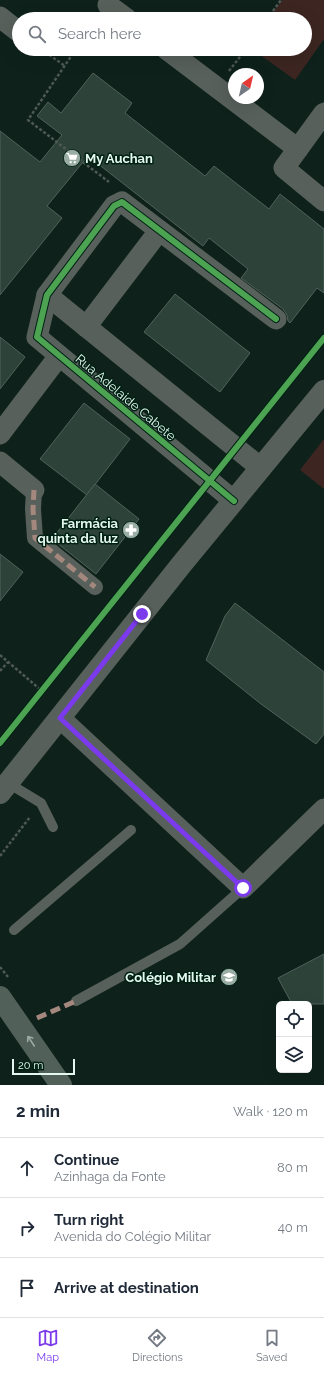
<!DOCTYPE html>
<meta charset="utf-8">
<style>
body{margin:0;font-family:Raleway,sans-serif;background:#f6f6f7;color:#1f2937}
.controls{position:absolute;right:12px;bottom:12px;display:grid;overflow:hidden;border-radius:6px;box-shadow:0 4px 16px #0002}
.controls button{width:36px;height:36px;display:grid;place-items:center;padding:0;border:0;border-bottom:1px solid #e0e1e3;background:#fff;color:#1f2937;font:20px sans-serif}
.compass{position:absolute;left:228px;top:68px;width:36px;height:36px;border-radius:50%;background:#fff;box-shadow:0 4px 16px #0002;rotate:34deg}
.scale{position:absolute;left:12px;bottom:10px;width:63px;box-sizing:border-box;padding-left:4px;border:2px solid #e5f8ef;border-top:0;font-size:11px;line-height:14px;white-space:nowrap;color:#e5f8ef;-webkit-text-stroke:3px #002014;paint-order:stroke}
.stop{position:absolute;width:12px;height:12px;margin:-9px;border:3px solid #7c3aed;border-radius:50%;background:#fff}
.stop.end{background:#7c3aed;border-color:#fff;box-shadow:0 1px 4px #0008}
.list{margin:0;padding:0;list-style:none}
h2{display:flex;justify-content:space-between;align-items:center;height:52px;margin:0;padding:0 16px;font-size:17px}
h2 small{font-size:13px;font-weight:400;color:#747a83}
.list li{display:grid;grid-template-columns:26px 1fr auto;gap:12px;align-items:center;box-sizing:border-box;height:60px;padding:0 16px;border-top:1px solid #e0e1e3}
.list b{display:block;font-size:15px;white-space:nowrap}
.list p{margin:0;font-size:13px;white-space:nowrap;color:#747a83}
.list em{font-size:13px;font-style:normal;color:#747a83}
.icon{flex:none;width:22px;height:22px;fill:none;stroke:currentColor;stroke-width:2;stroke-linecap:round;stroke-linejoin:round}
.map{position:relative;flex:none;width:324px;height:1085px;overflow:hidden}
.search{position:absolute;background:#fff;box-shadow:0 4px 16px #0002;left:12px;right:12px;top:12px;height:44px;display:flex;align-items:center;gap:10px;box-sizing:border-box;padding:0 14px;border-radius:22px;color:#747a83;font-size:15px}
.sheet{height:232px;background:#fff}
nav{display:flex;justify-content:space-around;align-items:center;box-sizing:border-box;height:56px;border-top:1px solid #e0e1e3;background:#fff;font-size:11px;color:#747a83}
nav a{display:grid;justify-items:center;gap:2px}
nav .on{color:#7c3aed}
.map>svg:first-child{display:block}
</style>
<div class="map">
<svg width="324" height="1085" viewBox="0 0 324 1085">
<rect width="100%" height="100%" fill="#0e221b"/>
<g fill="#3d2621">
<polygon points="282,0 324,0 324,39 295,80 252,49 305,49 305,19 268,19"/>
<polygon points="324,439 324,489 300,470"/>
</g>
<g fill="#2d433a" stroke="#51615b">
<polygon points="93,73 132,103 125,113 205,176 214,166 269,209 280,194 324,229 324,293 317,288 290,323 288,321 287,315 283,309 241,278 248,269 209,238 203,246 88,156 47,206 62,218 0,295 0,131 40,162 62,135 37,116 48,102 61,113"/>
<polygon points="175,294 250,353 220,392 144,332"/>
<polygon points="0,337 25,357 0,389"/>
<polygon points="84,403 130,439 87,495 40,459"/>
<polygon points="95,484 139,519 96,574 52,539"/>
<polygon points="0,554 23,572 0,601"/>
<polygon points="235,603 324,672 324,734 316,744 261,704 206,660 225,616"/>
<polygon points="324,954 324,1004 292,1004 278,978"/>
</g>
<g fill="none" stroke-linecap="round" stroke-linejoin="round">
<g stroke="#4e5854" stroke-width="2.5" stroke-dasharray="3 2" stroke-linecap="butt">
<polyline points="267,19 281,0"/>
<polyline points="41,49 65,66"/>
<polyline points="76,49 28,120 109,182"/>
<polyline points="229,71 246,49"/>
<polyline points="0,655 42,691"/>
<polyline points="0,671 8,662"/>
<polyline points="0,856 30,817"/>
<polyline points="0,967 8,977"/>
</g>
<g stroke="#58605c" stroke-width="10">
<polyline points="8,783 41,803 53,827"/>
<polyline points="14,930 131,830"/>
<polyline points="76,1001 180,944 243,888"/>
</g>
<polyline stroke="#58605c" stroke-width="16" points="34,490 33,509 35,538 95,587"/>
<g stroke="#58605c" stroke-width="21">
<polyline points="108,5 127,19"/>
<polyline points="0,17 19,32"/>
<polyline points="166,49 298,149"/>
<polyline points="324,113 284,168 324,201"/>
<polyline points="47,295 261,468"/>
<polyline points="86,327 159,231"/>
<polyline points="0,434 59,356"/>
<polyline points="0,462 34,490"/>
<polyline points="234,501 37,337 47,295 114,206 122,202 276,319"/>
<polyline points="60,718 243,888 324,809"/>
</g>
<polyline stroke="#58605c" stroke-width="22" points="0,793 181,565 324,391"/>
<polyline stroke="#52605a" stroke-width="22" points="0,997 61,1085"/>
<g stroke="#a5887d" stroke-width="5" stroke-dasharray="10 5" stroke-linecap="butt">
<polyline points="34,490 33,509 35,538 95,587"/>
<polyline points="37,1018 76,1001"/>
</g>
<defs>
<g id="cycleway">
<polyline points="234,501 37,337 47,295 114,206 122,202 276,319"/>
<polyline points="0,743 324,338"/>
</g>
</defs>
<use href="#cycleway" stroke="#002014" stroke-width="8"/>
<use href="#cycleway" stroke="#4ca352" stroke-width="6"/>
</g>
<defs><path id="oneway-shaft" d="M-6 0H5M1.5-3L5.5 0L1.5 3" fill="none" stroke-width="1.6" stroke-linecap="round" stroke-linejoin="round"/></defs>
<use stroke="#9caca4" href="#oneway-shaft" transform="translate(31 1041) rotate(-124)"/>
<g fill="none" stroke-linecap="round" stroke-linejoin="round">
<polyline stroke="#7c3aed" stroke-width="5" points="142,614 60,718 243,888"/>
</g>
<defs>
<symbol id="supermarket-disc" viewBox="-11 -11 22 22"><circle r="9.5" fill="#9aada5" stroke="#002014"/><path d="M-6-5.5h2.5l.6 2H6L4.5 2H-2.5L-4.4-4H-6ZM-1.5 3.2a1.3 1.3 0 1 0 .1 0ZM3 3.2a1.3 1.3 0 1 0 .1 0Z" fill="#fff"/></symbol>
<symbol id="pharmacy-disc" viewBox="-11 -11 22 22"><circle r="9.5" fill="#9aada5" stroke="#002014"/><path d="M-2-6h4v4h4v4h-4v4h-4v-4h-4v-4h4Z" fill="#fff"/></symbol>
<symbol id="school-disc" viewBox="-11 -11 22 22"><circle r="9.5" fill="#9aada5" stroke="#002014"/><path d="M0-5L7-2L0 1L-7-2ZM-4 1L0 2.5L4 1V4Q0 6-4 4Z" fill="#fff"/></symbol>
</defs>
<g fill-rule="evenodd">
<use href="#supermarket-disc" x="62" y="148" width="20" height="20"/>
<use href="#pharmacy-disc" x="121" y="520" width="20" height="20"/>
<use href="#school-disc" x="219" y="967" width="20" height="20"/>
</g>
<g text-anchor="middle" stroke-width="3" stroke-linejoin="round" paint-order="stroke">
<g font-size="13" font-weight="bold" fill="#e5f8ef" stroke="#002014" text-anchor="end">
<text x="85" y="163" text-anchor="start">My Auchan</text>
<text x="118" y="528">Farmácia<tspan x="118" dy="15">quinta da luz</tspan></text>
<text x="216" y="982">Colégio Militar</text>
</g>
<g font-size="13" fill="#e5f8ef" stroke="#002014">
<text transform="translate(126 397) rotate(40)" y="5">Rua Adelaide Cabete</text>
</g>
</g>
</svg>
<div class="controls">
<button><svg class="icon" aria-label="locate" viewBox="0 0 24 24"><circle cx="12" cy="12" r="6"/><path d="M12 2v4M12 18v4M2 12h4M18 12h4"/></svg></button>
<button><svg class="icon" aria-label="layers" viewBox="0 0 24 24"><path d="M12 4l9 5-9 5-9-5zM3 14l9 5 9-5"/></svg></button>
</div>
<svg class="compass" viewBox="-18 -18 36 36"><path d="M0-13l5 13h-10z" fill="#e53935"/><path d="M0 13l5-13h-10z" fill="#747a83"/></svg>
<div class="scale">20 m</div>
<div class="stop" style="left:243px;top:888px"></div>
<div class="stop end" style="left:142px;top:614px"></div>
<div class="search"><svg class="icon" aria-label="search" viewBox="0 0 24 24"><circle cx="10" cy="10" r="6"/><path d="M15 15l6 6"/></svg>Search here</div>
</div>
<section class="sheet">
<h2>2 min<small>Walk · 120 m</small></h2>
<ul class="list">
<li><svg class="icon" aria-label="ahead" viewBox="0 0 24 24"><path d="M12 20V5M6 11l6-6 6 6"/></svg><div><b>Continue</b><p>Azinhaga da Fonte</p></div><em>80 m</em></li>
<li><svg class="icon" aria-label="right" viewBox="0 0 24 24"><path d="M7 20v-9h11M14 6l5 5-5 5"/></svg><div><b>Turn right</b><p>Avenida do Colégio Militar</p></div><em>40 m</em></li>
<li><svg class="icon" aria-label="arrive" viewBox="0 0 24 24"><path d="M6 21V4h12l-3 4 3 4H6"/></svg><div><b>Arrive at destination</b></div></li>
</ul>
</section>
<nav>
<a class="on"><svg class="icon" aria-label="map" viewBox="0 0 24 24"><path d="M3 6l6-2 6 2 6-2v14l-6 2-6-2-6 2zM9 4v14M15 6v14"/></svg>Map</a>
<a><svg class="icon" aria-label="directions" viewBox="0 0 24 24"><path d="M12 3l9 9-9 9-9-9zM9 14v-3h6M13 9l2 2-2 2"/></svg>Directions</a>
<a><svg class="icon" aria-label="saved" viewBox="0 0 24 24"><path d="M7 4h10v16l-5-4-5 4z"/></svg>Saved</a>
</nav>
